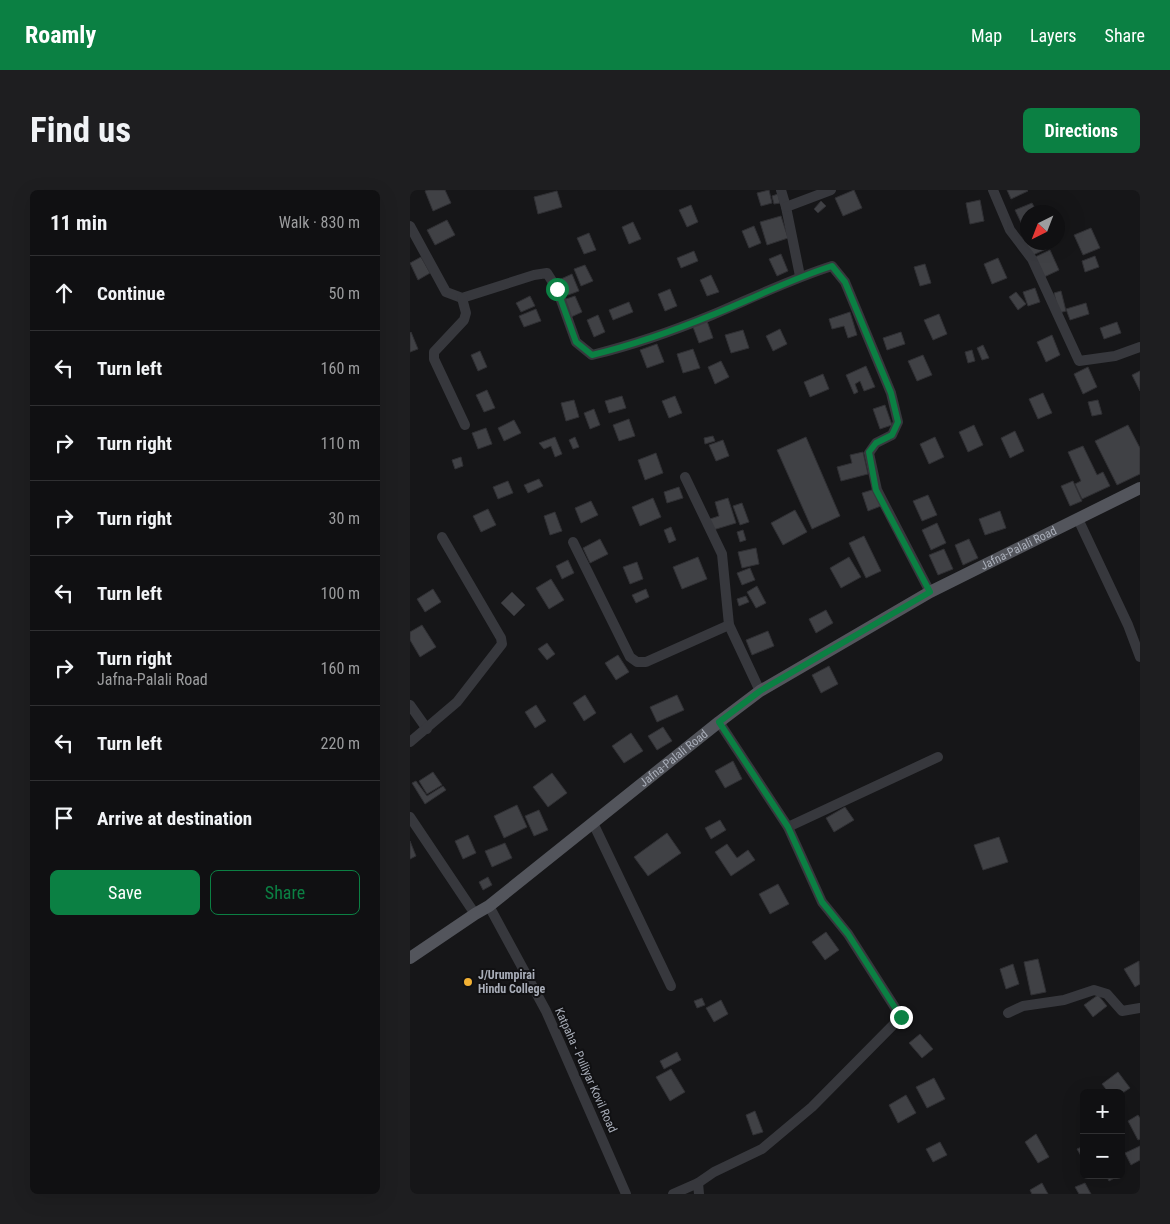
<!DOCTYPE html>
<meta charset="utf-8">
<style>
body{margin:0;font-family:"Roboto Condensed",sans-serif;background:#1e1e20;color:#f1f3f6}
.controls{position:absolute;right:15px;bottom:15px;display:grid;overflow:hidden;border-radius:8px;box-shadow:0 5px 20px #0002}
.controls button{width:45px;height:45px;display:grid;place-items:center;padding:0;border:0;border-bottom:1px solid #303032;background:#101012;color:#f1f3f6;font:25px sans-serif}
.compass{position:absolute;left:610px;top:15px;width:45px;height:45px;border-radius:50%;background:#101012;box-shadow:0 5px 20px #0002;rotate:222deg}
.stop{position:absolute;width:15px;height:15px;margin:-11px;border:4px solid #0b8043;border-radius:50%;background:#fff}
.stop.end{background:#0b8043;border-color:#fff;box-shadow:0 1px 5px #0008}
.list{margin:0;padding:0;list-style:none}
h2{display:flex;justify-content:space-between;align-items:center;height:65px;margin:0;padding:0 20px;font-size:21px}
h2 small{font-size:16px;font-weight:400;color:#9c9d9f}
.list li{display:grid;grid-template-columns:32px 1fr auto;gap:15px;align-items:center;box-sizing:border-box;height:75px;padding:0 20px;border-top:1px solid #303032}
.list b{display:block;font-size:19px;white-space:nowrap}
.list p{margin:0;font-size:16px;white-space:nowrap;color:#9c9d9f}
.list em{font-size:16px;font-style:normal;color:#9c9d9f}
.actions{display:flex;gap:10px;padding:15px 20px}
.actions a{flex:1;padding:11px 0;border:1px solid #0b8043;border-radius:8px;text-align:center;font-size:18px;color:#0b8043}
.actions .main{background:#0b8043;color:#fff}
.icon{flex:none;width:28px;height:28px;fill:none;stroke:currentColor;stroke-width:2;stroke-linecap:round;stroke-linejoin:round}
.map{position:relative;flex:none;width:730px;height:1004px;overflow:hidden;border-radius:8px}
header{display:flex;align-items:center;gap:30px;box-sizing:border-box;height:70px;padding:0 25px;background:#0b8043;color:#fff}
header strong{font-size:24px}
nav{display:flex;gap:28px;margin-inline-start:auto;font-size:18px}
.intro{display:flex;align-items:center;justify-content:space-between;box-sizing:border-box;height:120px;padding:0 30px}
h1{margin:0;font-size:35px}
.button{padding:12px 22px;border-radius:8px;background:#0b8043;color:#fff;font-size:18px;font-weight:700}
main{display:flex;gap:30px;padding:0 30px}
aside{flex:1;background:#101012;border-radius:8px;box-shadow:0 5px 20px #0002}
.map>svg:first-child{display:block}
</style>
<header>
<strong>Roamly</strong>
<nav><a>Map</a><a>Layers</a><a>Share</a></nav>
</header>
<div class="intro"><h1>Find us</h1><a class="button">Directions</a></div>
<main>
<aside>
<h2>11 min<small>Walk · 830 m</small></h2>
<ul class="list">
<li><svg class="icon" aria-label="ahead" viewBox="0 0 24 24"><path d="M12 20V5M6 11l6-6 6 6"/></svg><div><b>Continue</b></div><em>50 m</em></li>
<li><svg class="icon" aria-label="left" viewBox="0 0 24 24"><path d="M17 20v-9H6M10 6l-5 5 5 5"/></svg><div><b>Turn left</b></div><em>160 m</em></li>
<li><svg class="icon" aria-label="right" viewBox="0 0 24 24"><path d="M7 20v-9h11M14 6l5 5-5 5"/></svg><div><b>Turn right</b></div><em>110 m</em></li>
<li><svg class="icon" aria-label="right" viewBox="0 0 24 24"><path d="M7 20v-9h11M14 6l5 5-5 5"/></svg><div><b>Turn right</b></div><em>30 m</em></li>
<li><svg class="icon" aria-label="left" viewBox="0 0 24 24"><path d="M17 20v-9H6M10 6l-5 5 5 5"/></svg><div><b>Turn left</b></div><em>100 m</em></li>
<li><svg class="icon" aria-label="right" viewBox="0 0 24 24"><path d="M7 20v-9h11M14 6l5 5-5 5"/></svg><div><b>Turn right</b><p>Jafna-Palali Road</p></div><em>160 m</em></li>
<li><svg class="icon" aria-label="left" viewBox="0 0 24 24"><path d="M17 20v-9H6M10 6l-5 5 5 5"/></svg><div><b>Turn left</b></div><em>220 m</em></li>
<li><svg class="icon" aria-label="arrive" viewBox="0 0 24 24"><path d="M6 21V4h12l-3 4 3 4H6"/></svg><div><b>Arrive at destination</b></div></li>
</ul>
<div class="actions"><a class="main">Save</a><a>Share</a></div>
</aside>
<div class="map">
<svg width="730" height="1004" viewBox="0 0 730 1004">
<rect width="100%" height="100%" fill="#161618"/>
<g fill="#404145" stroke="#303034">
<polygon points="18,0 35,0 41,13 23,21 15,1"/>
<polygon points="359,0 362,13 351,16 347,3"/>
<polygon points="444,0 452,18 433,26 425,8"/>
<polygon points="597,0 617,0 618,1 601,9"/>
<polygon points="147,1 152,17 128,24 124,7"/>
<polygon points="368,4 370,13 364,14 362,6"/>
<polygon points="570,10 574,31 560,34 556,13"/>
<polygon points="411,11 416,16 408,23 404,19"/>
<polygon points="622,13 627,22 618,22 618,39 615,41 605,20"/>
<polygon points="281,15 288,32 277,37 269,20"/>
<polygon points="371,26 378,48 357,55 350,32"/>
<polygon points="37,30 45,45 25,55 17,40"/>
<polygon points="223,32 231,49 219,54 212,37"/>
<polygon points="344,36 351,53 339,58 332,41"/>
<polygon points="681,38 690,58 673,65 664,45"/>
<polygon points="179,43 186,60 174,64 167,48"/>
<polygon points="618,43 618,52 635,52 638,58 621,66 612,46"/>
<polygon points="640,60 649,80 632,88 623,68"/>
<polygon points="284,61 288,71 271,78 267,68"/>
<polygon points="371,64 378,81 367,86 359,69"/>
<polygon points="685,66 689,77 675,82 672,71"/>
<polygon points="11,67 20,83 8,90 0,73"/>
<polygon points="588,68 597,88 582,94 574,74"/>
<polygon points="515,74 521,93 510,96 504,77"/>
<polygon points="175,75 183,91 171,96 164,79"/>
<polygon points="162,84 169,101 158,105 151,89"/>
<polygon points="301,85 309,102 297,106 290,90"/>
<polygon points="625,98 630,112 618,116 613,102"/>
<polygon points="260,99 267,116 255,121 248,104"/>
<polygon points="651,101 656,121 649,123 644,103"/>
<polygon points="606,102 616,114 608,120 599,107"/>
<polygon points="120,106 125,116 111,122 106,113"/>
<polygon points="165,106 172,122 161,127 153,110"/>
<polygon points="219,112 223,122 203,130 199,120"/>
<polygon points="676,113 679,124 660,130 656,119"/>
<polygon points="126,119 131,131 114,137 109,126"/>
<polygon points="440,122 447,145 438,148 434,136 422,139 419,129"/>
<polygon points="529,124 537,144 523,150 514,130"/>
<polygon points="188,125 195,142 184,147 177,130"/>
<polygon points="297,131 303,148 289,153 283,137"/>
<polygon points="707,132 711,143 694,149 690,138"/>
<polygon points="370,139 377,154 363,161 356,146"/>
<polygon points="333,140 339,158 321,163 315,145"/>
<polygon points="1,142 8,159 0,162 0,143"/>
<polygon points="491,142 495,154 477,160 473,148"/>
<polygon points="642,145 650,165 636,172 627,152"/>
<polygon points="247,154 254,172 237,178 230,160"/>
<polygon points="573,155 579,168 572,170 567,158"/>
<polygon points="283,159 290,178 273,183 267,164"/>
<polygon points="562,160 565,171 558,173 555,162"/>
<polygon points="70,161 77,177 68,181 61,165"/>
<polygon points="513,165 522,185 507,191 498,171"/>
<polygon points="311,171 319,187 305,194 298,177"/>
<polygon points="456,176 465,197 454,201 450,191 445,194 448,202 444,204 436,185"/>
<polygon points="678,177 687,197 673,204 664,184"/>
<polygon points="730,181 730,201 722,185"/>
<polygon points="413,184 419,199 400,207 394,192"/>
<polygon points="77,200 85,218 74,222 66,205"/>
<polygon points="633,203 642,223 628,229 619,209"/>
<polygon points="212,206 216,218 199,223 195,211"/>
<polygon points="265,206 272,223 259,228 252,211"/>
<polygon points="164,210 169,227 156,231 151,213"/>
<polygon points="688,210 692,224 682,226 678,212"/>
<polygon points="475,215 482,235 470,239 463,219"/>
<polygon points="184,219 190,235 180,239 174,223"/>
<polygon points="219,229 225,246 209,251 203,235"/>
<polygon points="104,230 111,243 94,251 88,238"/>
<polygon points="564,235 573,255 558,262 549,242"/>
<polygon points="718,235 730,258 730,284 707,295 685,251"/>
<polygon points="76,238 82,254 68,259 62,243"/>
<polygon points="605,241 614,261 600,268 591,248"/>
<polygon points="303,246 305,251 295,254 294,248"/>
<polygon points="145,247 152,264 145,267 141,256 134,259 129,253"/>
<polygon points="165,247 169,257 163,259 159,250"/>
<polygon points="396,247 430,326 402,339 367,260"/>
<polygon points="525,247 534,267 519,274 510,254"/>
<polygon points="313,250 319,266 306,271 299,255"/>
<polygon points="673,256 687,285 693,282 700,296 672,309 665,294 671,291 658,262"/>
<polygon points="453,262 458,284 431,291 427,277 442,273 440,265"/>
<polygon points="246,263 253,283 235,290 228,270"/>
<polygon points="51,267 53,276 45,279 42,270"/>
<polygon points="129,289 133,296 118,303 114,295"/>
<polygon points="98,291 103,303 88,309 83,297"/>
<polygon points="663,291 672,311 660,316 651,296"/>
<polygon points="269,297 273,308 257,313 254,302"/>
<polygon points="465,299 471,316 458,321 452,303"/>
<polygon points="518,305 527,325 512,331 503,311"/>
<polygon points="243,308 251,327 230,336 222,317"/>
<polygon points="318,308 326,333 303,340 300,329 309,326 305,312"/>
<polygon points="181,311 188,325 171,333 165,318"/>
<polygon points="332,313 339,332 330,335 323,316"/>
<polygon points="78,319 86,335 71,342 63,326"/>
<polygon points="385,320 397,342 373,355 361,333"/>
<polygon points="590,321 596,338 575,345 569,329"/>
<polygon points="145,322 152,341 140,345 134,326"/>
<polygon points="527,333 536,353 521,360 512,340"/>
<polygon points="261,337 266,350 259,353 254,340"/>
<polygon points="333,340 336,350 330,352 327,342"/>
<polygon points="454,346 471,381 456,388 439,353"/>
<polygon points="190,349 198,364 180,373 173,358"/>
<polygon points="559,349 568,368 553,375 545,355"/>
<polygon points="346,358 349,374 332,378 328,362"/>
<polygon points="534,359 543,379 528,385 519,365"/>
<polygon points="288,367 297,389 272,399 263,377"/>
<polygon points="439,367 451,387 431,398 420,378"/>
<polygon points="158,370 164,383 152,389 146,376"/>
<polygon points="227,372 233,389 220,394 213,377"/>
<polygon points="340,378 345,390 332,395 327,383"/>
<polygon points="141,389 154,410 139,419 126,398"/>
<polygon points="347,396 356,413 346,418 337,402"/>
<polygon points="23,399 31,412 15,422 7,409"/>
<polygon points="236,399 239,407 226,413 222,405"/>
<polygon points="102,402 115,415 104,426 91,413"/>
<polygon points="336,406 339,412 329,416 327,409"/>
<polygon points="416,420 423,433 406,443 399,429"/>
<polygon points="12,435 26,457 10,467 0,450 0,442"/>
<polygon points="358,441 364,456 342,465 336,450"/>
<polygon points="137,453 145,464 137,470 128,459"/>
<polygon points="208,465 219,482 206,490 195,473"/>
<polygon points="419,476 428,494 411,503 402,485"/>
<polygon points="175,505 186,523 174,531 163,513"/>
<polygon points="267,505 274,520 247,532 240,517"/>
<polygon points="126,515 136,531 125,538 115,522"/>
<polygon points="253,537 262,551 247,560 238,546"/>
<polygon points="221,543 233,561 214,573 202,556"/>
<polygon points="323,571 332,589 315,598 305,581"/>
<polygon points="23,582 32,595 17,604 9,591"/>
<polygon points="142,583 157,603 138,617 123,597"/>
<polygon points="6,591 17,606 33,596 36,600 15,614 2,593"/>
<polygon points="107,615 117,637 94,648 84,626"/>
<polygon points="435,617 444,630 424,642 416,628"/>
<polygon points="129,620 138,640 124,646 115,626"/>
<polygon points="310,630 316,640 301,649 295,638"/>
<polygon points="257,643 271,663 238,686 224,667"/>
<polygon points="58,645 66,663 53,669 45,651"/>
<polygon points="589,647 598,672 573,680 564,655"/>
<polygon points="0,651 6,666 0,669"/>
<polygon points="95,653 102,668 82,677 75,661"/>
<polygon points="317,654 327,668 338,660 345,670 321,686 305,662"/>
<polygon points="78,687 82,695 73,700 69,692"/>
<polygon points="368,694 379,714 360,724 349,704"/>
<polygon points="416,742 429,760 415,770 402,752"/>
<polygon points="628,769 636,802 621,805 614,772"/>
<polygon points="729,771 730,794 725,797 714,779"/>
<polygon points="603,774 609,794 596,799 590,779"/>
<polygon points="688,805 697,816 683,827 674,815"/>
<polygon points="292,808 295,815 287,818 284,811"/>
<polygon points="311,810 318,824 304,832 296,818"/>
<polygon points="510,844 523,859 512,868 499,853"/>
<polygon points="267,862 271,870 254,879 250,871"/>
<polygon points="261,879 275,902 260,911 246,887"/>
<polygon points="708,882 720,898 711,904 711,903 699,903 692,894"/>
<polygon points="524,888 535,909 517,918 506,897"/>
<polygon points="496,905 506,923 488,933 479,915"/>
<polygon points="345,921 353,942 343,945 336,925"/>
<polygon points="728,925 730,928 730,949 728,950 718,931"/>
<polygon points="626,944 639,967 628,973 615,952"/>
<polygon points="530,952 537,965 523,972 516,959"/>
<polygon points="674,956 674,971 667,959"/>
<polygon points="730,956 730,970 721,975 715,963"/>
<polygon points="696,985 710,985 699,991"/>
<polygon points="632,993 638,1004 622,1004 620,1000"/>
<polygon points="675,993 681,1004 669,1004 665,997"/>
</g>
<g fill="none" stroke-linecap="round" stroke-linejoin="round">
<g stroke="#37383d" stroke-width="10">
<polyline points="371,0 376,17 390,86"/>
<polyline points="583,0 600,40 622,69 669,171 705,166 730,157"/>
<polyline points="376,17 421,0"/>
<path d="M 0,36 L 36,102 L 52,108 L 124,85 L 137,83 L 147,99 L 166,152 L 182,165 C 223,155 263,141 302,125 C 342,108 381,89 422,76 L 435,92 L 481,203 L 488,232 L 482,245 L 466,253 L 459,263 L 467,300 L 520,402"/>
<polyline points="52,108 56,123 54,130 24,162 24,169 55,235"/>
<polyline points="275,287 312,364 319,435 350,501"/>
<polyline points="668,329 718,435 730,467"/>
<polyline points="163,352 220,467 227,472 236,472 319,435"/>
<polyline points="0,515 17,539"/>
<polyline points="0,552 47,512 92,454 91,448 32,347"/>
<polyline points="0,627 65,724"/>
<polyline points="183,633 261,796"/>
<polyline points="378,637 528,567"/>
<polyline points="79,716 136,821 216,1004"/>
<polyline points="598,823 613,816 654,810 684,800 697,804 712,821 730,818"/>
<polyline points="288,993 304,982 352,959 402,917 491,827 438,744 412,712 378,637 309,532"/>
<polyline points="263,1004 288,993 289,1004"/>
</g>
<path stroke="#53555c" stroke-width="12" id="s1" d="M 0,768 L 65,724 L 79,716 L 309,532 L 350,501 L 520,402 L 730,298"/>
</g>
<g fill="none" stroke-linecap="round" stroke-linejoin="round">
<path stroke="#0b8043" stroke-width="6" d="M 147,99 L 166,152 L 182,165 C 223,155 263,141 302,125 C 342,109 381,89 422,76 L 435,92 L 481,203 L 488,232 L 482,245 L 466,253 L 459,262 L 466,300 L 520,402 L 350,501 L 309,532 L 378,637 L 412,712 L 438,744 L 491,827"/>
</g>
<circle fill="#f2b134" stroke="#111113" stroke-width="2" cx="58" cy="792" r="5"/>
<g text-anchor="middle" stroke-width="4" stroke-linejoin="round" paint-order="stroke">
<g font-size="12" fill="#a8adb8" stroke="#111113">
<text dy="4" stroke="none"><textPath href="#s1" startOffset="736">Jafna-Palali Road</textPath></text>
<text dy="4" stroke="none"><textPath href="#s1" startOffset="331">Jafna-Palali Road</textPath></text>
<text transform="translate(176 880) rotate(66)" y="4">Katpaha - Pulliyar Kovil Road</text>
</g>
<g font-size="12" font-weight="bold" fill="#a8adb8" stroke="#111113" text-anchor="start">
<text x="68" y="789">J/Urumpirai<tspan x="68" dy="14">Hindu College</tspan></text>
</g>
</g>
</svg>
<div class="controls">
<button>+</button>
<button>−</button>
</div>
<svg class="compass" viewBox="-18 -18 36 36"><path d="M0-13l5 13h-10z" fill="#e53935"/><path d="M0 13l5-13h-10z" fill="#9c9d9f"/></svg>
<div class="stop" style="left:147px;top:99px"></div>
<div class="stop end" style="left:491px;top:827px"></div>
</div>
</main>
